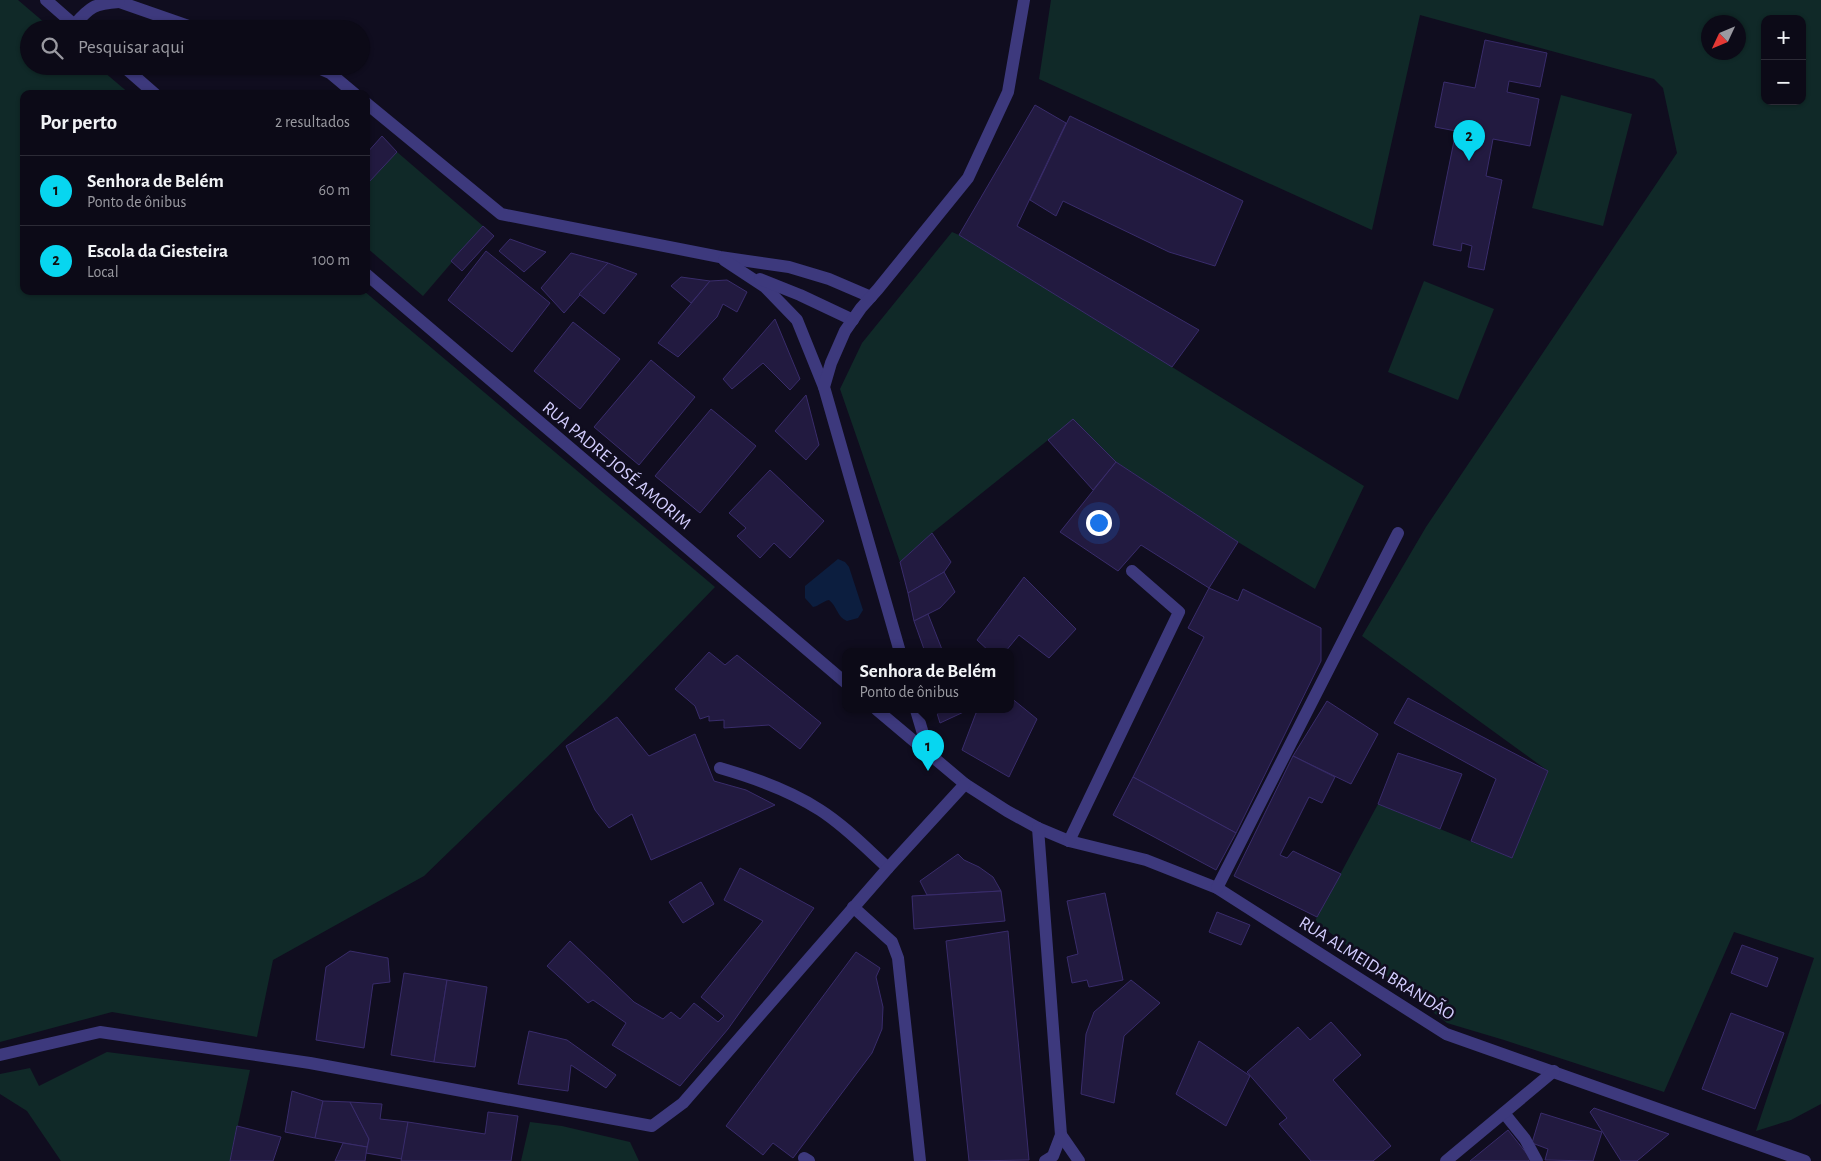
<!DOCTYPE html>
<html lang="pt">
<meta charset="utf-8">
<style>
body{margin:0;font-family:"Alegreya Sans",sans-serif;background:#1a1824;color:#f1f3f6}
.controls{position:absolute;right:15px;top:15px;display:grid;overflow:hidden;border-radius:10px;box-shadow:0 1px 4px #0004}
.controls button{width:45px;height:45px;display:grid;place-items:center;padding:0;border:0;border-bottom:1px solid #2c2b36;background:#0c0a17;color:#f1f3f6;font:25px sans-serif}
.compass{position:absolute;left:1701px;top:15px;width:45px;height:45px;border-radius:50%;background:#0c0a17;box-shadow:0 1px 4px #0004;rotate:226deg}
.you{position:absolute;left:1098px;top:522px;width:18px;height:18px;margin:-12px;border:4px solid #fff;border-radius:50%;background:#1a73e8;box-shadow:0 0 0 8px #1a73e833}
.badge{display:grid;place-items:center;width:32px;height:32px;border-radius:50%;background:#07d6f0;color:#111;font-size:16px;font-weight:700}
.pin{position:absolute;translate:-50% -41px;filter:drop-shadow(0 1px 2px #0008)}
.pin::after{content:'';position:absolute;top:26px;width:18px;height:15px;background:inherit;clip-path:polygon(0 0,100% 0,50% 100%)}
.popup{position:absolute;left:842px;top:648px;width:172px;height:65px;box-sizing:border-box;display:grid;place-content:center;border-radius:10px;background:#0c0a17;filter:drop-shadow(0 1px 4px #0005);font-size:16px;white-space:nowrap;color:#9a9aa1}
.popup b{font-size:19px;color:#f1f3f6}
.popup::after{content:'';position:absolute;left:50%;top:100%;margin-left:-10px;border:10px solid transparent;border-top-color:#0c0a17}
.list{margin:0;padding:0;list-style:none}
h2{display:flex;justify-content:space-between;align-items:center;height:65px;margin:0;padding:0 20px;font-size:21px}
h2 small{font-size:16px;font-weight:400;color:#9a9aa1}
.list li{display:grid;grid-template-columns:32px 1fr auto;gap:15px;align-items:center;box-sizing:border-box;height:70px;padding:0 20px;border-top:1px solid #2c2b36}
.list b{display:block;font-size:19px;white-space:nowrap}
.list p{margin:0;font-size:16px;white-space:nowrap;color:#9a9aa1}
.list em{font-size:16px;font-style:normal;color:#9a9aa1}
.icon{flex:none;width:28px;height:28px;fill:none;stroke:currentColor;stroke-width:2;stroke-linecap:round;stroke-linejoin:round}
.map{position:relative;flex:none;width:1821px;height:1161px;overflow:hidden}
.search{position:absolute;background:#0c0a17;box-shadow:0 1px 4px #0004;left:20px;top:20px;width:350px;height:55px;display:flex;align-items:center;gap:12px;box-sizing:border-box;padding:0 18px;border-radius:28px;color:#9a9aa1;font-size:19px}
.panel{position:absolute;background:#0c0a17;box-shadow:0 1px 4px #0004;left:20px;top:90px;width:350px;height:205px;border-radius:10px}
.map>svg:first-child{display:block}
</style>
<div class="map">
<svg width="1821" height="1161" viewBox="0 0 1821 1161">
<rect width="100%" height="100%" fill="#100d1f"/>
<g fill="#102928" fill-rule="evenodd">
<polygon points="0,0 18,0 52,29 29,29 29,66 97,66 130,94 24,94 24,291 364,291 715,587 606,700 424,876 273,960 257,1037 112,1012 0,1042"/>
<path d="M 1051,0 L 1821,0 L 1821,1104 L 1791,1120 L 1756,1131 L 1814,958 L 1734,932 L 1664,1092 L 1504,1040 L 1447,1023 L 1315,921 L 1378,804 L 1512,858 L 1548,771 L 1362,636 L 1426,527 L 1677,153 L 1663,88 L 1654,79 L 1420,15 L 1372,230 L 1039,79 ZM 1765,19 L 1802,19 L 1802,101 L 1765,101 ZM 1708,22 L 1738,22 L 1738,52 L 1708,52 Z"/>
<polygon points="1561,95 1632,114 1603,226 1532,208"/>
<polygon points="397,152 483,226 423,296 366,247 366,185"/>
<polygon points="952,232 959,235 1364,486 1315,589 1238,542 1116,462 1048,440 932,533 900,562 840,389 862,343"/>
<polygon points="1424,281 1494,309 1458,400 1388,372"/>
<polygon points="107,1052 250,1070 230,1161 61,1161 27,1111 0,1094 0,1074 30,1068 39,1086"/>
<polygon points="530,1122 562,1126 630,1142 639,1161 521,1161"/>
</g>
<path fill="#0c1e3f" d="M 838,559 L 845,562 L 849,567 L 863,610 L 858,618 L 847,621 C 837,617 837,606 829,600 C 823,601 819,606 813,607 L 805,598 L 805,586 Z"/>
<g fill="#221a40" stroke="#392c6b">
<polygon points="1485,40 1547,53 1540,87 1509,81 1507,92 1539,99 1530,146 1493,139 1486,176 1502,180 1484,270 1468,267 1472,246 1462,243 1461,251 1433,245 1456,131 1435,127 1444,82 1475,88"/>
<polygon points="1035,105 1066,123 1017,226 1199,330 1172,367 959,235"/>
<polygon points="1070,116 1243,201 1215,266 1169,252 1063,201 1056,216 1030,200"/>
<polygon points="382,136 397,152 369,182 366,179 366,154"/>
<polygon points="483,226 494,236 462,271 451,261"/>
<polygon points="510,239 546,252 524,272 499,251"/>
<polygon points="486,251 550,303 512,352 448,300"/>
<polygon points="571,253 608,263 564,313 541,288"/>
<polygon points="608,263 637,274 604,314 579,294"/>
<polygon points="681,277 710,281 691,303 671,286"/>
<polygon points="727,280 747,292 737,312 723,304 717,317 678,357 658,343 710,281"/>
<polygon points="775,319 800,379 790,390 763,363 732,389 723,379"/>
<polygon points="573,322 620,359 580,409 534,371"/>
<polygon points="651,360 695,397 639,465 594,427"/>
<polygon points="806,395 819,445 806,460 775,431"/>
<polygon points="711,409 756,446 700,513 655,476"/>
<polygon points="1073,419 1116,462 1093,490 1048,440"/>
<polygon points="1116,462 1238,542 1209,588 1141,545 1118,571 1060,532"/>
<polygon points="770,470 824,521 790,558 774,543 760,558 737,536 746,528 729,513"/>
<polygon points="932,533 951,562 944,572 908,593 900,562"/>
<polygon points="944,572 955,592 940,608 914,621 908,593"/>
<polygon points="1024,577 1076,629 1049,658 1019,635 1005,652 990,652 977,640"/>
<polygon points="1209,588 1238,601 1243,589 1321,628 1321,661 1236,833 1133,777 1204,637 1188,628"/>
<polygon points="928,614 943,652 925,652 914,621"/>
<polygon points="709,652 725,665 737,655 821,723 800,749 769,725 724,728 724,720 709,721 709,716 700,719 695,706 675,689"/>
<polygon points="1010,697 1037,719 1009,777 962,750 976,713 982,710 1010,710"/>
<polygon points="1408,698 1548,771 1512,858 1471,841 1496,779 1394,723"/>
<polygon points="1327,701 1378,734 1351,784 1293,756"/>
<polygon points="936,710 968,710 940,723"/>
<polygon points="617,717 649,756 695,734 714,781 746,790 775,805 651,860 632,814 609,828 595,810 566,746"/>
<polygon points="1398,753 1462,774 1440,829 1378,804"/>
<polygon points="1293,756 1335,777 1322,803 1309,797 1280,855 1287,858 1293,851 1341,874 1317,917 1234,876"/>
<polygon points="1133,777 1236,833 1216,870 1113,815"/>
<polygon points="958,854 964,860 979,867 993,877 1001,891 927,895 920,881"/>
<polygon points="740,868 814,908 728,1029 680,1086 612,1045 626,1023 593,1000 588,1003 547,966 570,941 634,1002 663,1019 671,1012 680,1019 694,1003 718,1022 724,1016 701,997 763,921 724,900"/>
<polygon points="701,882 714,904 683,923 669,902"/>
<polygon points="1001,891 1005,921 914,929 912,896"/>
<polygon points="1105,893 1123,980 1089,987 1087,980 1072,983 1067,957 1078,954 1067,901"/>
<polygon points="1217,912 1250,925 1241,945 1209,932"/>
<polygon points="1008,931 1029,1160 969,1161 946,941"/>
<polygon points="1742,945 1778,958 1767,987 1731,973"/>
<polygon points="350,951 388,958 390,982 373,984 364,1048 316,1040 326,967"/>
<polygon points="856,952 880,968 876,977 883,1007 882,1029 872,1053 793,1158 773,1143 763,1155 726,1126"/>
<polygon points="404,973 447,980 434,1062 391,1055"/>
<polygon points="447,980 487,987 475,1067 434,1062"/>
<polygon points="1131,980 1160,1003 1124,1036 1114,1103 1081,1094 1086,1034 1094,1012"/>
<polygon points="1731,1013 1784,1033 1755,1109 1702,1089"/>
<polygon points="1331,1022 1361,1055 1333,1080 1391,1146 1373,1161 1311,1161 1279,1124 1287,1118 1247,1072 1298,1027 1310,1040"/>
<polygon points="529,1031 567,1040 616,1075 606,1088 571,1065 568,1091 518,1084"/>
<polygon points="1199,1041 1250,1076 1226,1126 1176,1094"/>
<polygon points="292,1091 323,1101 315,1138 285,1132"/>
<polygon points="323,1101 350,1102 369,1139 367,1147 315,1138"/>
<polygon points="350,1102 382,1104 380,1119 408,1122 402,1159 366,1153 369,1139"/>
<polygon points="1594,1108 1669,1134 1637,1161 1621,1161 1590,1112"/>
<polygon points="488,1112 518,1116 511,1161 401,1161 408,1122 485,1134"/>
<polygon points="1541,1113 1602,1132 1593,1161 1545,1160 1548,1149 1532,1143"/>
<polygon points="237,1126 281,1137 273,1161 230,1161"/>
<polygon points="1508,1130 1531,1159 1528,1161 1470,1161"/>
<polygon points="343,1143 367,1147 365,1161 335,1161"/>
</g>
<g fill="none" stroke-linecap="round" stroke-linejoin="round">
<g stroke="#3d397d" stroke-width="12">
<polyline points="46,0 79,29"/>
<polyline points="114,0 197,29"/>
<path d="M 74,25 C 91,6 94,4 119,2"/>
<polyline points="133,29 137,27 175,25"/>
<polyline points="123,66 155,94"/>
<polyline points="314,66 330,73 355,94"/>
<polyline points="366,103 501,214 720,257 789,267 829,279 871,297"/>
<polyline points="724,260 765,287 797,320 824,387"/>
<polyline points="366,274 846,683"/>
<polyline points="760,279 800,295 853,320"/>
<polyline points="900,652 824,387 831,363 845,331 861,308 878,289 968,178 1008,92 1024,0"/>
<polyline points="877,710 965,784 1007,811 1038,828 1069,841 1146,860 1217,888 1446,1034 1805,1161"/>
<polyline points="916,710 929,754"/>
<path d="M 720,768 C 755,778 789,790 820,810 C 845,826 866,848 888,868"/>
<polyline points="1038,828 1061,1135 1053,1156 1045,1161"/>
<polyline points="1069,841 1179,612 1132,571"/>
<polyline points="1217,888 1398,533"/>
<polyline points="853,907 892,942 898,958 920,1161"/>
<polyline points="0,1055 100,1032 310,1063 652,1126 683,1103 888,868 965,784"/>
<polyline points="1504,1113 1525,1139 1537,1161"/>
<polyline points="1061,1135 1079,1161"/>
<polyline points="804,1158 809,1161"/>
<polyline points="1446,1161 1554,1071"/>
</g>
</g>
<g text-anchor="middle" stroke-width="5" stroke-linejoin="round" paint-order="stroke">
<g font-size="18" fill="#d3cdfe" stroke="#100d1f">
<text transform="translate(617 465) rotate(40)" y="6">RUA PADRE JOSÉ AMORIM</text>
<text transform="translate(1377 968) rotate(32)" y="6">RUA ALMEIDA BRANDÃO</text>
</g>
</g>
</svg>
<div class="controls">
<button>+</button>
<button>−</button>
</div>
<svg class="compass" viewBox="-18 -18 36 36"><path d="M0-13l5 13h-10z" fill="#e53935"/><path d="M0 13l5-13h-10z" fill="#9a9aa1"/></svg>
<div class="you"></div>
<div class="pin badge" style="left:928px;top:771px">1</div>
<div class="popup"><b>Senhora de Belém</b>Ponto de ônibus</div>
<div class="pin badge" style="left:1469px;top:161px">2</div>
<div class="search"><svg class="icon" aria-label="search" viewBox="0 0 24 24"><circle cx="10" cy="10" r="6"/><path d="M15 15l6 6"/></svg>Pesquisar aqui</div>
<section class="panel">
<h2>Por perto<small>2 resultados</small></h2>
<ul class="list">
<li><span class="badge">1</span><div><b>Senhora de Belém</b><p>Ponto de ônibus</p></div><em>60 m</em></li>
<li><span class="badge">2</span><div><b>Escola da Giesteira</b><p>Local</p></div><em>100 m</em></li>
</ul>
</section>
</div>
